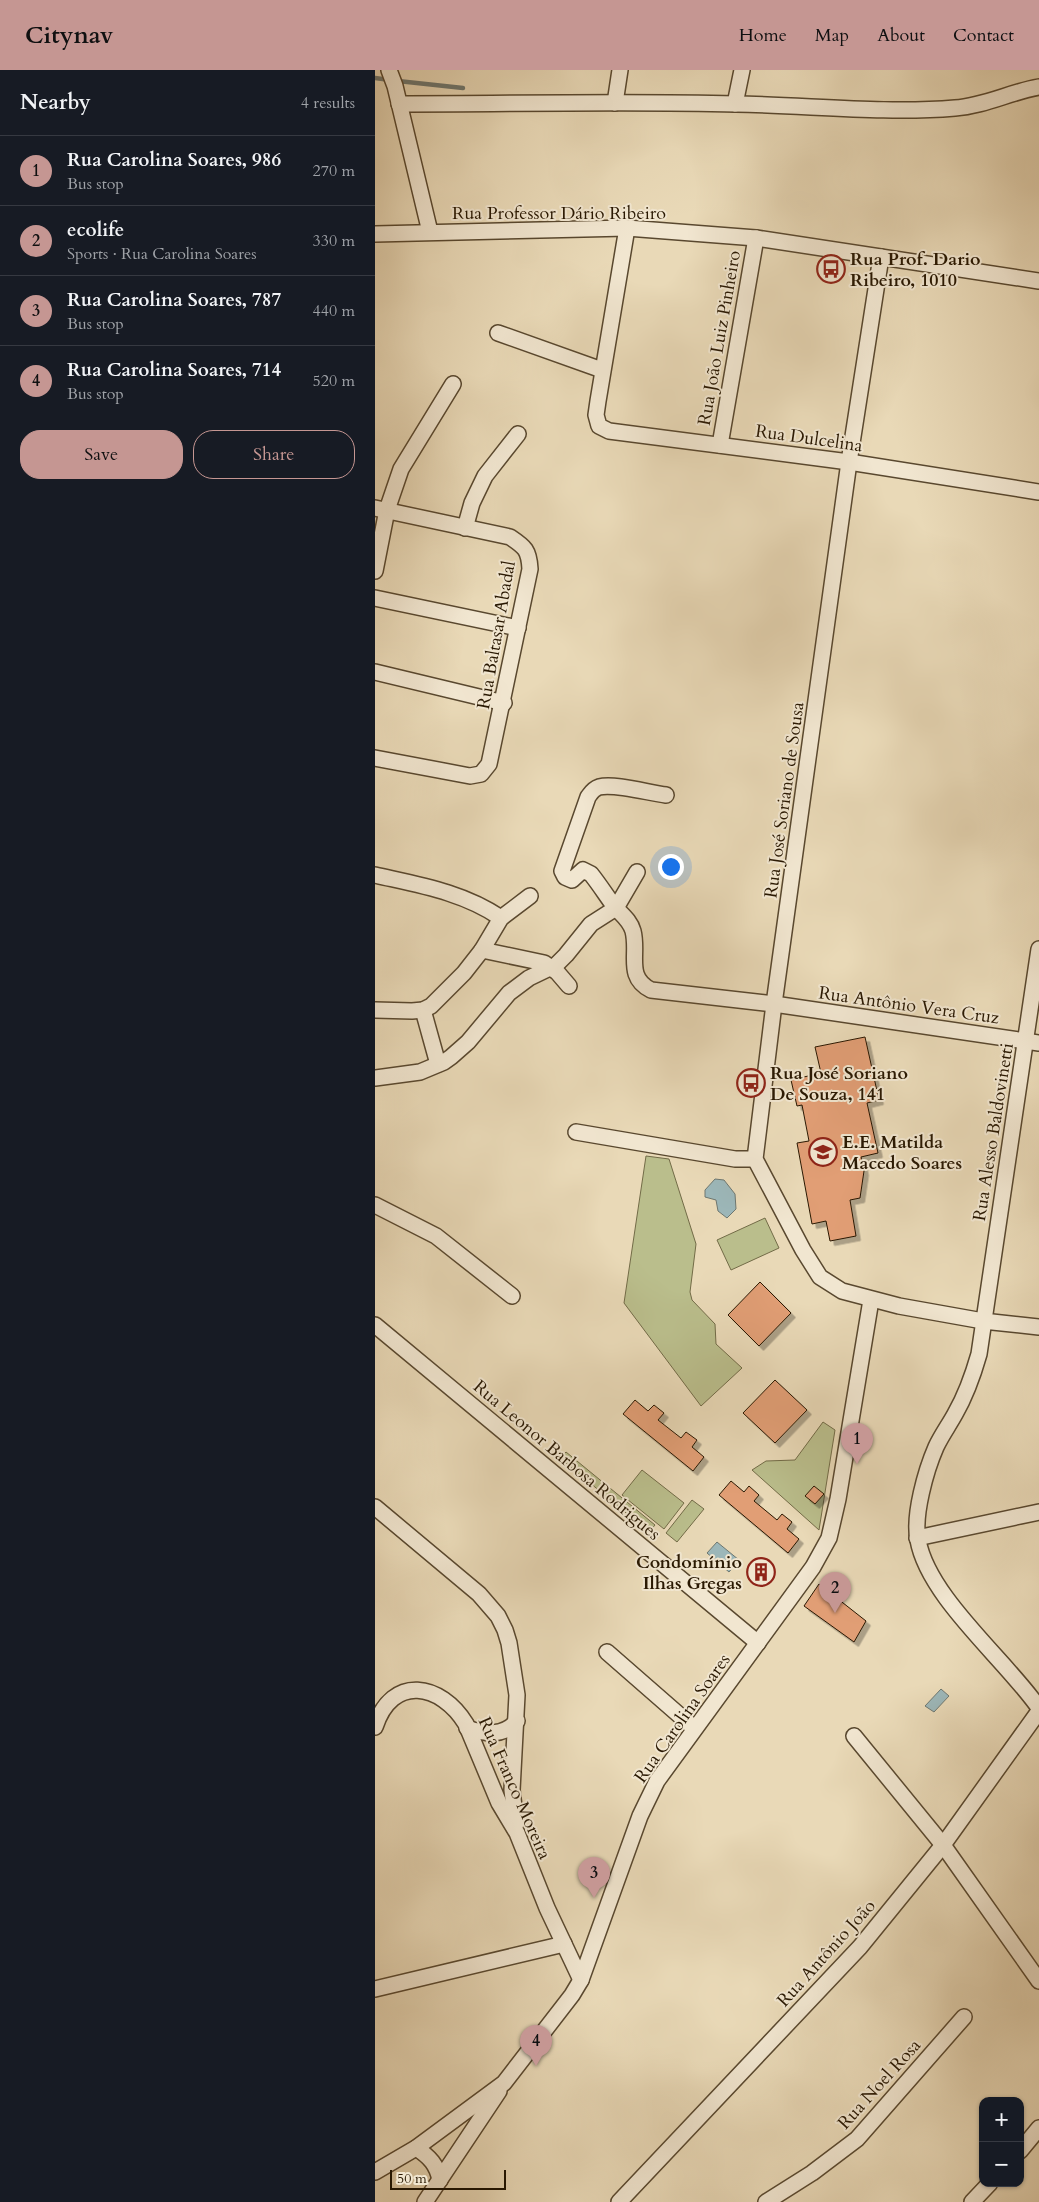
<!DOCTYPE html>
<meta charset="utf-8">
<style>
body{margin:0;font-family:Cardo,serif;background:#242831;color:#f1f3f6}
.controls{position:absolute;right:15px;bottom:15px;display:grid;overflow:hidden;border-radius:10px;box-shadow:0 1px 4px #0004}
.controls button{width:45px;height:45px;display:grid;place-items:center;padding:0;border:0;border-bottom:1px solid #363941;background:#171b24;color:#f1f3f6;font:25px sans-serif}
.scale{position:absolute;left:15px;bottom:12px;width:116px;box-sizing:border-box;padding-left:5px;border:2px solid #291802;border-top:0;font-size:14px;line-height:18px;white-space:nowrap;color:#291802;-webkit-text-stroke:4px #f1e6d0;paint-order:stroke}
.you{position:absolute;left:295px;top:796px;width:18px;height:18px;margin:-12px;border:4px solid #fff;border-radius:50%;background:#1a73e8;box-shadow:0 0 0 8px #1a73e833}
.badge{display:grid;place-items:center;width:32px;height:32px;border-radius:50%;background:#c59692;color:#111;font-size:16px;font-weight:700}
.pin{position:absolute;translate:-50% -41px;filter:drop-shadow(0 1px 2px #0008)}
.pin::after{content:'';position:absolute;top:26px;width:18px;height:15px;background:inherit;clip-path:polygon(0 0,100% 0,50% 100%)}
.list{margin:0;padding:0;list-style:none}
h2{display:flex;justify-content:space-between;align-items:center;height:65px;margin:0;padding:0 20px;font-size:21px}
h2 small{font-size:16px;font-weight:400;color:#9ea1a6}
.list li{display:grid;grid-template-columns:32px 1fr auto;gap:15px;align-items:center;box-sizing:border-box;height:70px;padding:0 20px;border-top:1px solid #363941}
.list b{display:block;font-size:19px;white-space:nowrap}
.list p{margin:0;font-size:16px;white-space:nowrap;color:#9ea1a6}
.list em{font-size:16px;font-style:normal;color:#9ea1a6}
.actions{display:flex;gap:10px;padding:15px 20px}
.actions a{flex:1;padding:11px 0;border:1px solid #c59692;border-radius:20px;text-align:center;font-size:18px;color:#c59692}
.actions .main{background:#c59692;color:#111}
.map{position:relative;flex:none;width:664px;height:2132px;overflow:hidden}
header{display:flex;align-items:center;gap:30px;box-sizing:border-box;height:70px;padding:0 25px;background:#c59692;color:#111}
header strong{font-size:24px}
nav{display:flex;gap:28px;margin-inline-start:auto;font-size:18px}
main{display:flex}
aside{flex:1;background:#171b24}
.map>svg:first-child{display:block}
</style>
<header>
<strong>Citynav</strong>
<nav><a>Home</a><a>Map</a><a>About</a><a>Contact</a></nav>
</header>
<main>
<aside>
<h2>Nearby<small>4 results</small></h2>
<ul class="list">
<li><span class="badge">1</span><div><b>Rua Carolina Soares, 986</b><p>Bus stop</p></div><em>270 m</em></li>
<li><span class="badge">2</span><div><b>ecolife</b><p>Sports · Rua Carolina Soares</p></div><em>330 m</em></li>
<li><span class="badge">3</span><div><b>Rua Carolina Soares, 787</b><p>Bus stop</p></div><em>440 m</em></li>
<li><span class="badge">4</span><div><b>Rua Carolina Soares, 714</b><p>Bus stop</p></div><em>520 m</em></li>
</ul>
<div class="actions"><a class="main">Save</a><a>Share</a></div>
</aside>
<div class="map">
<svg width="664" height="2132" viewBox="0 0 664 2132">
<defs>
<filter id="shadow"><feDropShadow dx="4.5" dy="4.5" stdDeviation="0" flood-color="#0004"/></filter>
</defs>
<rect width="100%" height="100%" fill="#e9d9b7"/>
<filter id="stains"><feTurbulence type="fractalNoise" baseFrequency=".004" numOctaves="4"/><feColorMatrix values="0 0 0 0 .2 0 0 0 0 .09 0 0 0 0 .02 0 0 0 .5 -.17"/></filter>
<radialGradient id="worn" r=".72"><stop offset=".6" stop-color="#630" stop-opacity="0"/><stop offset="1" stop-color="#630" stop-opacity=".3"/></radialGradient>
<g fill="#babe8c" stroke="#726b47">
<polygon points="271,1086 294,1089 321,1174 315,1222 317,1230 340,1254 341,1274 367,1298 326,1336 249,1233"/>
<polygon points="390,1148 404,1178 356,1200 342,1170"/>
<polygon points="448,1352 460,1360 444,1460 377,1400 391,1391 420,1390"/>
<polygon points="191,1382 280,1455 274,1462 185,1388"/>
<polygon points="267,1400 309,1433 289,1459 247,1425"/>
<polygon points="317,1430 329,1439 302,1472 291,1463"/>
</g>
<g fill="#9cb7b9" stroke="#6e7770">
<polygon points="340,1109 349,1110 360,1124 361,1139 352,1148 343,1141 341,1130 330,1127 330,1120"/>
<polygon points="342,1472 364,1490 354,1502 332,1483"/>
<polygon points="566,1619 574,1626 559,1642 550,1636"/>
</g>
<g fill="none" stroke-linecap="round" stroke-linejoin="round">
<g stroke="#6e7770" stroke-width="4.5">
<polyline points="0,8 15,10"/>
<polyline points="23,11 88,18"/>
</g>
</g>
<g fill="#e19e75" stroke="#291802" filter="url(#shadow)">
<polygon points="490,967 504,1030 492,1033 503,1083 486,1087 489,1101 485,1128 475,1130 481,1166 455,1171 451,1151 437,1154 422,1073 434,1071 427,1035 422,1036 416,1010 446,1003 440,977"/>
<polygon points="385,1212 416,1243 384,1276 353,1245"/>
<polygon points="400,1310 432,1340 400,1373 368,1343"/>
<polygon points="260,1330 273,1341 279,1335 289,1343 283,1350 306,1368 311,1362 322,1370 317,1377 329,1387 318,1401 248,1344"/>
<polygon points="356,1411 369,1422 374,1416 384,1425 379,1431 402,1450 407,1444 417,1452 412,1459 424,1469 413,1483 344,1425"/>
<polygon points="439,1416 449,1424 440,1434 430,1426"/>
<polygon points="444,1514 491,1551 479,1572 429,1536"/>
</g>
<g fill="none" stroke-linecap="round" stroke-linejoin="round">
<defs>
<g id="minor">
<polyline points="14,0 20,16 55,162"/>
<polyline points="240,33 245,0"/>
<path d="M 24,34 C 136,34 248,31 361,34 C 432,35 509,44 580,38 C 610,36 635,22 664,17"/>
<polyline points="360,34 367,0"/>
<polyline points="252,158 223,331 221,345 224,356 234,361 474,392 664,422"/>
<polyline points="0,164 252,158 381,168 664,211"/>
<polyline points="506,187 474,392 399,934 380,1089 428,1180 445,1207 467,1221 524,1236 608,1251 664,1257"/>
<polyline points="123,263 227,300"/>
<polyline points="345,375 381,168"/>
<path d="M 0,438 L 135,467 C 150,477 154,480 155,499 L 114,694 L 106,704 L 95,706 L 0,688"/>
<polyline points="90,458 97,433 110,406 143,364"/>
<polyline points="0,501 12,440 26,399 78,314"/>
<polyline points="0,528 143,558"/>
<polyline points="0,602 129,633"/>
<path d="M 291,725 C 274,723 240,713 224,717 C 218,719 216,723 213,727 L 187,801 L 190,807 L 197,810 L 208,800 L 216,804 C 224,814 231,825 239,836 C 246,844 255,850 258,861 C 264,884 250,907 276,920 L 399,934 L 664,973"/>
<path d="M 0,805 C 44,815 88,822 126,848"/>
<path d="M 664,879 L 604,1284 C 598,1305 591,1325 580,1344 C 574,1355 566,1366 561,1377 C 551,1400 538,1445 543,1470 C 553,1527 630,1589 664,1638"/>
<polyline points="107,880 169,893 182,902 194,916"/>
<polyline points="0,940 37,941 48,940 56,936 89,903 107,880 126,848 155,826"/>
<polyline points="48,940 63,994"/>
<polyline points="0,1008 45,1002 69,992 76,987 93,972 134,923 154,908 181,895 191,885 216,854 241,838 262,802"/>
<polyline points="201,1062 360,1089 380,1089"/>
<polyline points="0,1135 61,1166 137,1226"/>
<polyline points="0,1255 383,1573"/>
<polyline points="0,1437 104,1524 123,1546 130,1560 134,1573 142,1625 137,1720 141,1754"/>
<polyline points="542,1468 664,1442"/>
<polyline points="232,1582 319,1658"/>
<path d="M 0,1657 C 17,1604 66,1613 91,1654 L 124,1733 L 142,1763 L 172,1838 L 206,1910"/>
<path d="M 92,1658 C 110,1664 128,1667 142,1651"/>
<polyline points="479,1666 568,1775 664,1911"/>
<polyline points="0,1919 189,1874"/>
<path d="M 41,2078 C 55,2087 62,2095 65,2110"/>
<polyline points="645,2081 664,2058"/>
<polyline points="0,2102 41,2078 129,2013 197,1925 206,1910 265,1746 282,1711 438,1497 454,1468 463,1429 496,1230"/>
<polyline points="50,2132 124,2021"/>
<polyline points="244,2132 485,1877 568,1775 664,1641"/>
<polyline points="391,2132 437,2103 482,2069 589,1947"/>
<polyline points="597,2132 615,2113"/>
</g>
</defs>
<use href="#minor" stroke="#59482f" stroke-width="18"/>
<use href="#minor" stroke="#f1e6d0" stroke-width="15"/>
</g>
<defs>
<symbol id="bus-ring" viewBox="-11 -11 22 22"><circle r="9.5" fill="#f1e6d0" stroke="#8f2418" stroke-width="1.5"/><path d="M-5-6H5V4H4V6H2V4H-2V6H-4V4H-5ZM-3.5-4V0h7V-4ZM-3.5 1.2v1.5H-2V1.2ZM2 1.2v1.5H3.5V1.2Z" fill="#8f2418"/></symbol>
<symbol id="school-ring" viewBox="-11 -11 22 22"><circle r="9.5" fill="#f1e6d0" stroke="#8f2418" stroke-width="1.5"/><path d="M0-5L7-2L0 1L-7-2ZM-4 1L0 2.5L4 1V4Q0 6-4 4Z" fill="#8f2418"/></symbol>
<symbol id="building-ring" viewBox="-11 -11 22 22"><circle r="9.5" fill="#f1e6d0" stroke="#8f2418" stroke-width="1.5"/><path d="M-4-6H4V6H1V3H-1V6H-4ZM-2.5-4.3h1.7v1.8h-1.7ZM.8-4.3h1.7v1.8H.8ZM-2.5-1h1.7V.8h-1.7ZM.8-1h1.7V.8H.8Z" fill="#8f2418"/></symbol>
</defs>
<g fill-rule="evenodd">
<use href="#bus-ring" x="440" y="183" width="32" height="32"/>
<use href="#bus-ring" x="360" y="997" width="32" height="32"/>
<use href="#school-ring" x="432" y="1066" width="32" height="32"/>
<use href="#building-ring" x="370" y="1486" width="32" height="32"/>
</g>
<g text-anchor="middle" stroke-width="4" stroke-linejoin="round" paint-order="stroke">
<g font-size="18" fill="#291802" stroke="#f1e6d0">
<text x="184" y="149">Rua Professor Dário Ribeiro</text>
<text transform="translate(344 268) rotate(-80)" y="6">Rua João Luiz Pinheiro</text>
<text transform="translate(434 368) rotate(8)" y="6">Rua Dulcelina</text>
<text transform="translate(121 565) rotate(-80)" y="6">Rua Baltasar Abadal</text>
<text transform="translate(409 730) rotate(-82)" y="6">Rua José Soriano de Sousa</text>
<text transform="translate(534 935) rotate(8)" y="6">Rua Antônio Vera Cruz</text>
<text transform="translate(618 1062) rotate(-81)" y="6">Rua Alesso Baldovinetti</text>
<text transform="translate(192 1390) rotate(40)" y="6">Rua Leonor Barbosa Rodrigues</text>
<text transform="translate(307 1648) rotate(-55)" y="6">Rua Carolina Soares</text>
<text transform="translate(140 1718) rotate(66)" y="6">Rua Franco Moreira</text>
<text transform="translate(451 1883) rotate(-48)" y="6">Rua Antônio João</text>
<text transform="translate(504 2014) rotate(-48)" y="6">Rua Noel Rosa</text>
</g>
<g font-size="18" font-weight="bold" fill="#291802" stroke="#f1e6d0" text-anchor="start">
<text x="475" y="195">Rua Prof. Dario<tspan x="475" dy="21">Ribeiro, 1010</tspan></text>
<text x="395" y="1009">Rua José Soriano<tspan x="395" dy="21">De Souza, 141</tspan></text>
<text x="467" y="1078">E.E. Matilda<tspan x="467" dy="21">Macedo Soares</tspan></text>
<text x="367" y="1498" text-anchor="end">Condomínio<tspan x="367" dy="21">Ilhas Gregas</tspan></text>
</g>
</g>
<rect width="100%" height="100%" filter="url(#stains)"/>
<rect width="100%" height="100%" fill="url(#worn)"/>
</svg>
<div class="controls">
<button>+</button>
<button>−</button>
</div>
<div class="scale">50 m</div>
<div class="you"></div>
<div class="pin badge" style="left:482px;top:1394px">1</div>
<div class="pin badge" style="left:460px;top:1543px">2</div>
<div class="pin badge" style="left:219px;top:1828px">3</div>
<div class="pin badge" style="left:161px;top:1996px">4</div>
</div>
</main>
